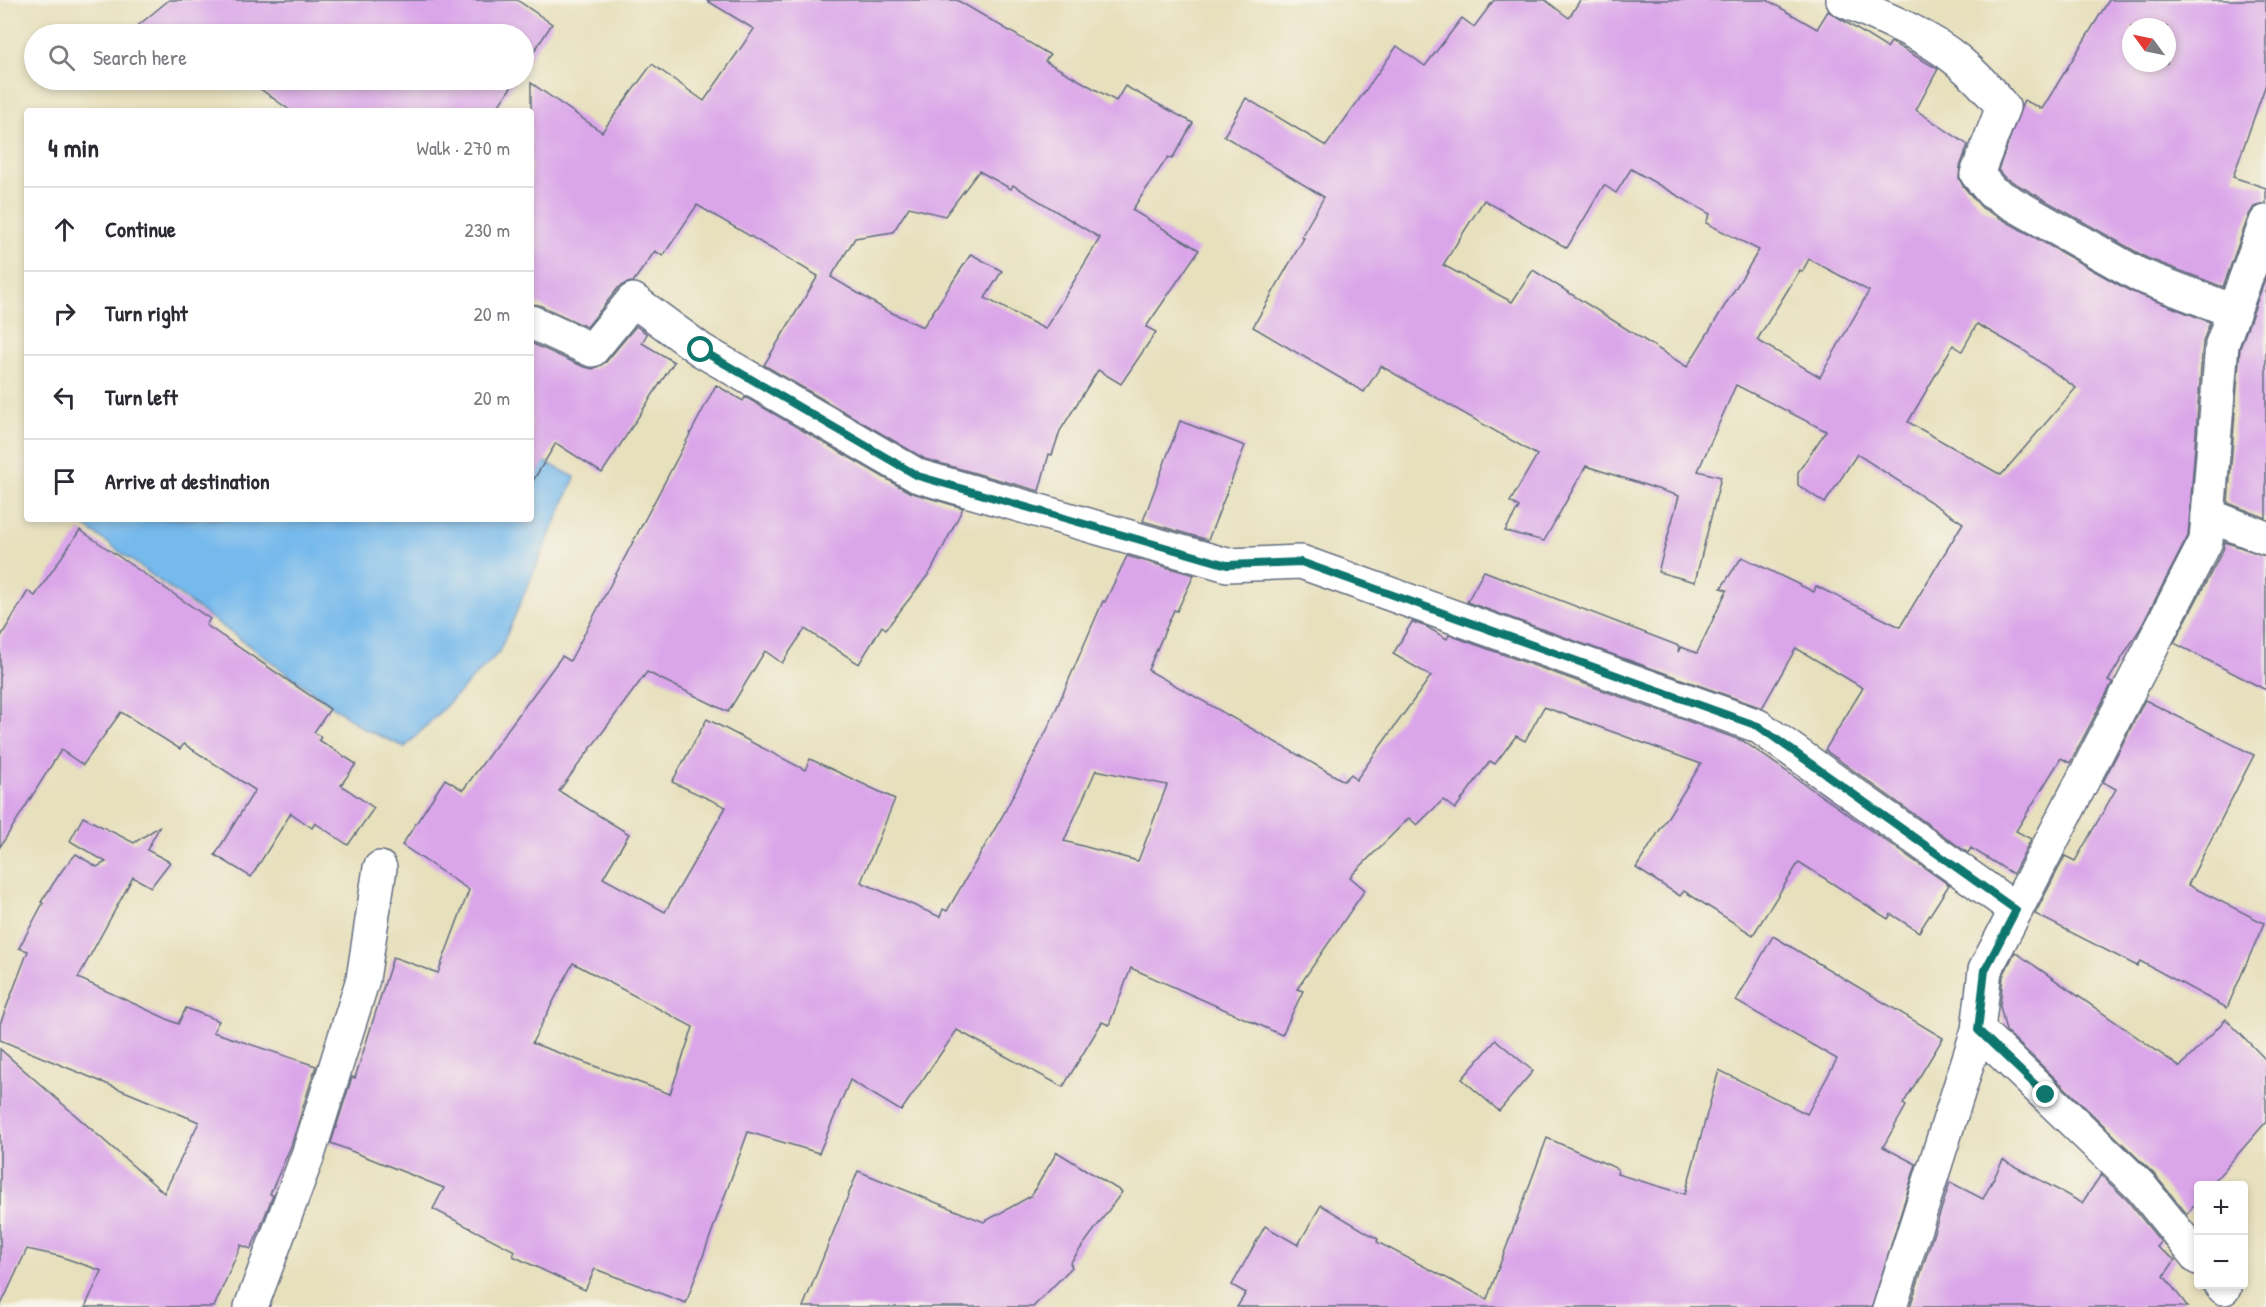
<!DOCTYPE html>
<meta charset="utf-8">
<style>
body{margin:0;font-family:"Patrick Hand",sans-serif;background:#f2f2f3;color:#2b2b33}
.controls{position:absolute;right:18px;bottom:18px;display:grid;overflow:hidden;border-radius:6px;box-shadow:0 3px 9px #0003}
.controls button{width:54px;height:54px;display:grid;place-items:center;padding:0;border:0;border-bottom:2px solid #e1e1e2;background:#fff;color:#2b2b33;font:30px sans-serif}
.compass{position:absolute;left:2122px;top:18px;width:54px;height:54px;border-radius:50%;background:#fff;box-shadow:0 3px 9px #0003;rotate:303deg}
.stop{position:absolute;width:18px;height:18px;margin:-14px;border:4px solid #0f766e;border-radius:50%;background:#fff}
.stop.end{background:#0f766e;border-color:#fff;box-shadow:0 2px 6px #0008}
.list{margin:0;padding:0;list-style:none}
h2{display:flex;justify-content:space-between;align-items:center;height:78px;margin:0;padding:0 24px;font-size:26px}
h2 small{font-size:20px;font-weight:400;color:#7c7c81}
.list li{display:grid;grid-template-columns:39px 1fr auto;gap:18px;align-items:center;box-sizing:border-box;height:84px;padding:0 24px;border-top:2px solid #e1e1e2}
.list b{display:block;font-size:22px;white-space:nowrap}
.list em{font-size:20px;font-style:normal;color:#7c7c81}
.icon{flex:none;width:33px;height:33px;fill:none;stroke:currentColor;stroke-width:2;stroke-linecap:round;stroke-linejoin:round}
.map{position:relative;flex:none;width:2266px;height:1307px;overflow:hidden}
.search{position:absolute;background:#fff;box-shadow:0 3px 9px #0003;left:24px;top:24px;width:510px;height:66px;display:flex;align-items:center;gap:15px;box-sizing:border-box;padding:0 21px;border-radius:33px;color:#7c7c81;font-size:22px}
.panel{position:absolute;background:#fff;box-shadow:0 3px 9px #0003;left:24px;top:108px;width:510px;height:414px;border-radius:6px}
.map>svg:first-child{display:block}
</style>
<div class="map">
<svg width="2266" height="1307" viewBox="0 0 2266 1307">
<rect width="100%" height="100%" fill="#f7f3e8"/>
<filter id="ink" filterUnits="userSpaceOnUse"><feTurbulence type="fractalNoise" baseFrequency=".0167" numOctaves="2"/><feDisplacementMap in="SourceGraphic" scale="12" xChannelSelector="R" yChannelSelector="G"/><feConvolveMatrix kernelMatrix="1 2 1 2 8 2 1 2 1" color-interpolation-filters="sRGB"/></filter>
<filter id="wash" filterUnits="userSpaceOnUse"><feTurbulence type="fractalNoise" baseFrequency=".008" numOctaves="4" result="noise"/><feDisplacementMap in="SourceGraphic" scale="24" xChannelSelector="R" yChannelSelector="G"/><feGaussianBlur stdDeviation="1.35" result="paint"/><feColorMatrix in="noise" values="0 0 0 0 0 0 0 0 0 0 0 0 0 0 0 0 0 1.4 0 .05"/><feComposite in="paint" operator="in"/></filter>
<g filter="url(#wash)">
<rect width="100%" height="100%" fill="#e7e0bd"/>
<polygon fill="#76b9ec" stroke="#4874a5" stroke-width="1.5" points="531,455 575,477 499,652 405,747 364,729 80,523 84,519 531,519"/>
<g id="blocks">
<g fill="#daa6e9" fill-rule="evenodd">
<polygon points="169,0 517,0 552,24 524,67 524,34 140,34 135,28"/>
<path d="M 706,0 L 957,0 L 1050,55 L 1045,61 L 1116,101 L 1125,86 L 1193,123 L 1172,159 L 1168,157 L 1132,210 L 1199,250 L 1146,327 L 1156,332 L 1121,384 L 1098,370 L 1060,431 L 1052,455 L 1049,454 L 1039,491 L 925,459 L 764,365 L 818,276 L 697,205 L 663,256 L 655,251 L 633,282 L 626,283 L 618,288 L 587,327 L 539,305 L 531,304 L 531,83 L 602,132 L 652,64 L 704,101 L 754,29 ZM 979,171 L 1011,189 L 1013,185 L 1100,238 L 1045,329 L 985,298 L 1002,271 L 971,254 L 923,327 L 886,310 L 831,277 L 855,238 L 893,232 L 909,207 L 945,216 Z"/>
<path d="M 1494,0 L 1545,0 L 1569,18 L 1580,0 L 1767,0 L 1817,29 L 1828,11 L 1887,48 L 1891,42 L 1938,69 L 1916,110 L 1968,145 L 1960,167 L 1959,178 L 1963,186 L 1982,208 L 2130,291 L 2210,322 L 2203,342 L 2188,536 L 2141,627 L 2108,681 L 2112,683 L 2070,763 L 2061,758 L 2016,831 L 2031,839 L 2013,874 L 1971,848 L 1968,853 L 1825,750 L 1863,688 L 1796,648 L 1762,708 L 1467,602 L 1484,571 L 1679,646 L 1678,652 L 1681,647 L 1697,653 L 1727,590 L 1721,588 L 1742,557 L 1814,592 L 1816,586 L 1900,627 L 1963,523 L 1857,454 L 1825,503 L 1798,485 L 1798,472 L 1826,431 L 1736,385 L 1698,471 L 1721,477 L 1695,582 L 1658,572 L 1679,496 L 1586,466 L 1544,541 L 1505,531 L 1519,507 L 1510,502 L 1537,455 L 1381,366 L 1364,392 L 1253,327 L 1304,238 L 1301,237 L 1324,197 L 1224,136 L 1246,98 L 1326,146 L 1397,46 L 1425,66 L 1462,18 L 1474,27 ZM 1631,169 L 1710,214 L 1706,223 L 1759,250 L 1687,367 L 1533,270 L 1512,302 L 1443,265 L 1484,200 L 1567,248 L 1604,185 L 1616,193 ZM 1809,259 L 1869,291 L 1820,377 L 1757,340 L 1800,270 L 1802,272 ZM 1977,324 L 2023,350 L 2076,388 L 2001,475 L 1908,422 L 1953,345 L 1962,351 Z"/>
<path d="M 2109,0 L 2266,0 L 2266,84 L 2233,177 L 2266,188 L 2266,204 L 2254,207 L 2249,215 L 2223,287 L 2147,258 L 2004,177 L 1998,170 L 2024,100 L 2042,109 ZM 2131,27 L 2167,27 L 2167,63 L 2131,63 Z"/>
<polygon points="248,80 516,80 495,111 291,111"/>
<polygon points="2266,277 2266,518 2228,503 2240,348"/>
<polygon points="636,326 647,334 642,343 674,362 602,473 556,443 531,484 531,343 584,367 593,369 606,362"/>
<path d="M 716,385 L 743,401 L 745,397 L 909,492 L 963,508 L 931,571 L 886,629 L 882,626 L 859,664 L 805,629 L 782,663 L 765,651 L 728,712 L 647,672 L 559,791 L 629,834 L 603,878 L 665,912 L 726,807 L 672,782 L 707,719 L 805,770 L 810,759 L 895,799 L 861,882 L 940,917 L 943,909 L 947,911 L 1003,815 L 1048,728 L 1103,601 L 1105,602 L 1127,556 L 1194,575 L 1177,611 L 1174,610 L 1148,670 L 1344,781 L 1351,774 L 1356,780 L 1431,676 L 1393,654 L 1412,622 L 1427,627 L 1447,639 L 1449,635 L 1743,741 L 1949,885 L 1919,932 L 1891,914 L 1888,919 L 1799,862 L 1753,935 L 1684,891 L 1680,896 L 1636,868 L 1701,764 L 1544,707 L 1525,741 L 1516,736 L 1495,764 L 1490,761 L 1455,809 L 1443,800 L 1417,825 L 1409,818 L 1350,877 L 1365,890 L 1297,989 L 1303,991 L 1282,1035 L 1131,968 L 1109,1025 L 1102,1022 L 1063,1087 L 957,1030 L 901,1111 L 850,1080 L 819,1153 L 748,1132 L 686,1303 L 595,1269 L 585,1290 L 513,1256 L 515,1251 L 433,1209 L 444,1188 L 331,1143 L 352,1077 L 355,1078 L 393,957 L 438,973 L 469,890 L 402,845 L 445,779 L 463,790 L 562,656 L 570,661 ZM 1096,770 L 1167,785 L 1138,861 L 1064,841 ZM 573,963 L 693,1027 L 670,1094 L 532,1043 Z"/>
<polygon points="1180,421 1245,446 1208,540 1143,521"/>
<polygon points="80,530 210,619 206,625 330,709 314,732 321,737 319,740 356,764 341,785 374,808 348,845 315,823 312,828 291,813 251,877 215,855 255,790 184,744 180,749 121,712 83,765 61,750 0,847 0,638 28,591 35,596"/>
<polygon points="2225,542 2266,556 2266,690 2174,643 2223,550"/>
<polygon points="2145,700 2254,755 2188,885 2264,923 2227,1008 2140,961 2137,966 2035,914 2065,856 2075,861 2116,789 2103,782"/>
<polygon points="83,817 134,843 160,826 147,850 170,862 151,887 133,877 78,978 178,1024 186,1008 219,1021 213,1032 316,1066 291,1146 270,1194 273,1195 259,1231 251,1249 241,1245 214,1307 85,1307 102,1271 59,1256 27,1249 0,1307 0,1049 164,1193 199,1122 0,1040 0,1024 28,951 19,948 43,903 41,902 63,869 76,854 97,867 106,862 70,841"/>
<polygon points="1773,936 1943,1038 1903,1104 1906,1106 1883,1147 1916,1164 1872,1307 1237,1307 1246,1293 1232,1285 1265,1226 1298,1245 1321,1205 1378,1239 1377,1242 1487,1299 1547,1138 1618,1169 1617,1174 1685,1194 1719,1070 1807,1114 1837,1059 1736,1001"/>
<polygon points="2015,952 2180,1067 2226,1019 2266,1060 2266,1122 2211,1185 2199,1185 2199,1200 2187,1214 2154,1174 2006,1031 2000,1006 2003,976"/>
<polygon points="1496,1040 1533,1071 1499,1111 1462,1079"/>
<polygon points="1057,1152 1122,1192 1070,1263 1072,1267 1033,1307 803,1307 858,1171 984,1222 1031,1196"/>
<polygon points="2003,1160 2082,1203 2101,1175 2127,1200 2161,1242 2157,1247 2175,1260 2164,1276 2188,1307 1910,1307 1950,1182 1983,1199"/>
</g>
</g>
</g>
<g filter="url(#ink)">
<use href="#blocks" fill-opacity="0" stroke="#626d7f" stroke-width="1.5"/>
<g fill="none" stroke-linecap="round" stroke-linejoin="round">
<defs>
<g id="street">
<path d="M 1843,0 C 1880,16 1925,34 1957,60 C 1974,74 1989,90 2003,107 L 1977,174 L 1992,192 L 2139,275 L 2233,311"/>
<polyline points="531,322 592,350 633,300 701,350 918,476 1227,565 1301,562 1758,726 2016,910"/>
<polyline points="2208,515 2266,538"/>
<polyline points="1978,1030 2141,1187 2198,1258"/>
<polyline points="2220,1284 2224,1288"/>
<polyline points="251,1307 309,1152 363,979 380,868"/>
<polyline points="1890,1307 1978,1030 1985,970 2206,541 2222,344 2266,222"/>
</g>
</defs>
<use href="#street" stroke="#626d7f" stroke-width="36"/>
<use href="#street" stroke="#fff" stroke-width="33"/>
</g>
</g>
<g fill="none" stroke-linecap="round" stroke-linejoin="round" filter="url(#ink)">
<polyline stroke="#0f766e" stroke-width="8" points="701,350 918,476 1227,565 1301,562 1758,726 2016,910 1985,970 1978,1030 2046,1095"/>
</g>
</svg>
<div class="controls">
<button>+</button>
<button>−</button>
</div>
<svg class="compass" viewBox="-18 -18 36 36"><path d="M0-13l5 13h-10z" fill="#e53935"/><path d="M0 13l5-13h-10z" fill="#7c7c81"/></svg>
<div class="stop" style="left:701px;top:350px"></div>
<div class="stop end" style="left:2046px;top:1095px"></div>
<div class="search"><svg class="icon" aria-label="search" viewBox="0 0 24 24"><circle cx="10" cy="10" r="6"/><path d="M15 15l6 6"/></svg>Search here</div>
<section class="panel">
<h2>4 min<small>Walk · 270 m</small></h2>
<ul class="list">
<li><svg class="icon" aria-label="ahead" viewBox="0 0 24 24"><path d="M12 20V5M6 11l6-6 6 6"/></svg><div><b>Continue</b></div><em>230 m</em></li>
<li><svg class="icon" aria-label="right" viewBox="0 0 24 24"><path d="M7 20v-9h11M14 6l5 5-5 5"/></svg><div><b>Turn right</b></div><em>20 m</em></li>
<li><svg class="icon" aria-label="left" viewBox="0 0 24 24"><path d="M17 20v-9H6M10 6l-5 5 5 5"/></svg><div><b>Turn left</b></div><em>20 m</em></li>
<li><svg class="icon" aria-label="arrive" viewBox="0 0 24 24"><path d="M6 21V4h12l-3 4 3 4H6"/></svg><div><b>Arrive at destination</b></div></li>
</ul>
</section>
</div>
